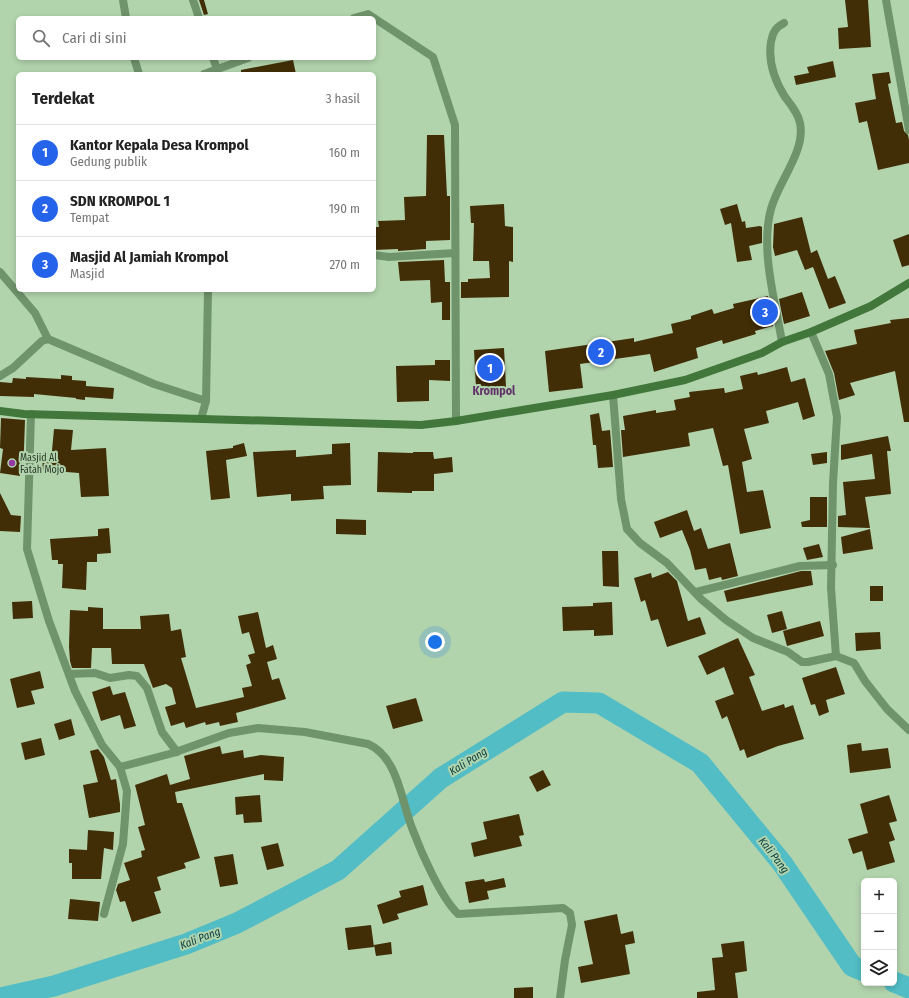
<!DOCTYPE html>
<html lang="id">
<meta charset="utf-8">
<style>
body{margin:0;font-family:"Fira Sans Condensed",sans-serif;background:#f2f2f2;color:#222}
.controls{position:absolute;right:12px;bottom:12px;display:grid;overflow:hidden;border-radius:6px;box-shadow:0 2px 6px #0003}
.controls button{width:36px;height:36px;display:grid;place-items:center;padding:0;border:0;border-bottom:1px solid #e0e0e0;background:#fff;color:#222;font:20px sans-serif}
.you{position:absolute;left:435px;top:642px;width:14px;height:14px;margin:-10px;border:3px solid #fff;border-radius:50%;background:#1a73e8;box-shadow:0 0 0 6px #1a73e833}
.badge{display:grid;place-items:center;width:26px;height:26px;border-radius:50%;background:#2563eb;color:#fff;font-size:13px;font-weight:700}
.pin{position:absolute;translate:-50% -50%;border:2px solid #fff;box-shadow:0 1px 4px #0006}
.list{margin:0;padding:0;list-style:none}
h2{display:flex;justify-content:space-between;align-items:center;height:52px;margin:0;padding:0 16px;font-size:17px}
h2 small{font-size:13px;font-weight:400;color:#767676}
.list li{display:grid;grid-template-columns:26px 1fr auto;gap:12px;align-items:center;box-sizing:border-box;height:56px;padding:0 16px;border-top:1px solid #e0e0e0}
.list b{display:block;font-size:15px;white-space:nowrap}
.list p{margin:0;font-size:13px;white-space:nowrap;color:#767676}
.list em{font-size:13px;font-style:normal;color:#767676}
.icon{flex:none;width:22px;height:22px;fill:none;stroke:currentColor;stroke-width:2;stroke-linecap:round;stroke-linejoin:round}
.map{position:relative;flex:none;width:909px;height:998px;overflow:hidden}
.search{position:absolute;background:#fff;box-shadow:0 2px 6px #0003;left:16px;top:16px;width:360px;height:44px;display:flex;align-items:center;gap:10px;box-sizing:border-box;padding:0 14px;border-radius:6px;color:#767676;font-size:15px}
.panel{position:absolute;background:#fff;box-shadow:0 2px 6px #0003;left:16px;top:72px;width:360px;height:220px;border-radius:6px}
.map>svg:first-child{display:block}
</style>
<div class="map">
<svg width="909" height="998" viewBox="0 0 909 998">
<rect width="100%" height="100%" fill="#b2d4ad"/>
<g fill="none" stroke-linecap="round" stroke-linejoin="round">
<g stroke="#52bdc5" stroke-width="21">
<polyline points="894,982 909,988"/>
<polyline points="0,998 54,986 186,944 237,923 338,870 441,778 563,702 599,703 700,763 782,863 852,966 864,971"/>
</g>
</g>
<g fill="#412e07">
<polygon points="199,0 204,0 208,14 204,15"/>
<polygon points="845,0 868,0 871,47 839,49 838,28 848,27"/>
<polygon points="293,60 296,74 241,74 241,70"/>
<polygon points="833,61 836,77 796,85 794,76 809,73 807,67"/>
<polygon points="889,72 891,83 888,84 896,123 902,122 904,131 908,135 909,140 909,163 878,170 867,121 859,123 855,103 876,99 872,74"/>
<polygon points="427,135 444,135 447,196 450,196 450,240 426,241 426,249 398,251 398,249 374,250 374,227 379,227 378,221 405,220 404,197 426,196"/>
<polygon points="504,204 505,226 513,227 513,262 509,261 509,297 461,298 461,282 468,282 468,279 490,278 489,261 473,261 474,223 471,223 470,206"/>
<polygon points="737,204 742,222 745,221 746,228 760,226 762,227 762,243 749,246 752,260 737,262 731,223 725,225 720,209"/>
<polygon points="802,217 811,253 817,250 828,279 835,276 846,303 829,309 813,267 805,270 797,250 775,256 773,247 774,224"/>
<polygon points="909,234 909,265 902,267 893,240"/>
<polygon points="444,260 445,282 450,282 450,320 442,320 442,302 431,303 430,280 400,281 398,262"/>
<polygon points="802,292 810,316 784,324 779,299"/>
<polygon points="768,296 773,326 755,331 756,334 723,344 722,340 696,348 698,358 654,372 650,354 580,364 583,388 549,392 545,351 634,338 634,342 673,333 671,324 691,319 691,316 712,309 714,314 734,308 733,304"/>
<polygon points="909,318 909,422 904,422 895,371 850,383 855,395 839,400 834,373 825,351 857,344 854,330 891,323 890,320"/>
<polygon points="504,348 506,387 476,388 474,350"/>
<polygon points="435,360 450,360 450,381 429,380 429,401 397,402 396,366 435,365"/>
<polygon points="787,367 791,382 805,378 815,416 803,420 798,402 766,411 769,423 744,429 752,459 742,462 747,492 763,490 771,528 740,534 728,465 723,466 713,428 688,433 690,446 623,457 621,430 625,430 623,416 656,410 656,413 676,410 674,400 690,397 689,392 724,388 725,393 743,389 740,376 757,372 758,375"/>
<polygon points="61,375 72,376 72,380 86,381 86,386 114,388 113,399 85,397 85,400 76,399 76,398 34,394 34,397 0,396 0,382 12,383 13,378 26,379 26,377 61,379"/>
<polygon points="599,413 602,431 610,430 613,467 598,468 596,445 593,445 590,415"/>
<polygon points="1,418 25,420 24,449 20,476 0,473 3,449 0,448"/>
<polygon points="54,429 73,430 71,450 106,448 109,496 81,497 79,473 42,470 43,460 51,461"/>
<polygon points="888,436 891,451 887,451 891,494 865,497 870,528 838,527 838,516 846,515 843,482 875,479 872,454 841,460 841,445"/>
<polygon points="244,443 247,456 226,460 230,498 211,500 206,451 233,448 233,446"/>
<polygon points="350,443 351,485 323,486 324,499 291,501 291,494 257,497 253,452 296,450 296,457 332,454 332,444"/>
<polygon points="378,452 413,453 413,452 433,452 434,459 452,457 453,472 434,474 434,491 412,491 412,493 377,492"/>
<polygon points="827,452 827,463 813,465 811,454"/>
<polygon points="0,493 11,515 21,516 20,532 0,531"/>
<polygon points="810,497 827,497 827,527 802,527 801,522 810,520"/>
<polygon points="687,510 694,531 701,528 708,549 730,543 738,576 722,580 721,577 709,580 706,568 695,570 690,550 682,530 660,538 654,522"/>
<polygon points="336,519 366,520 366,535 336,534"/>
<polygon points="109,528 111,553 97,554 97,562 87,562 86,590 62,588 63,564 58,564 58,560 52,560 50,539 98,536 98,529"/>
<polygon points="870,529 873,549 843,554 841,537"/>
<polygon points="819,544 823,557 807,560 803,548"/>
<polygon points="602,551 618,551 619,587 603,586"/>
<polygon points="801,571 811,571 813,585 727,602 724,591"/>
<polygon points="668,572 677,581 688,621 700,617 706,634 667,647 658,619 651,621 645,600 641,602 634,578 651,573 652,578"/>
<rect x="870" y="586" width="13" height="15"/>
<polygon points="32,601 33,618 13,619 12,602"/>
<polygon points="612,602 613,635 594,636 594,630 563,631 562,607 593,606 593,603"/>
<polygon points="88,607 103,608 103,629 141,629 140,616 169,614 171,631 181,629 186,657 181,658 196,708 244,697 242,688 252,686 246,665 251,663 248,655 255,653 249,632 242,634 238,616 258,612 266,648 273,645 277,659 267,662 272,680 279,678 286,699 236,713 238,722 220,726 219,722 206,725 205,722 186,728 184,722 171,726 165,707 176,704 172,688 166,684 153,688 144,664 112,664 111,648 92,648 91,668 72,668 70,661 69,647 70,610 88,611"/>
<polygon points="782,611 787,629 772,633 767,615"/>
<polygon points="820,621 824,636 787,646 783,631"/>
<polygon points="880,632 881,649 856,651 855,633"/>
<polygon points="738,638 755,675 749,677 762,711 784,704 785,708 793,705 804,739 778,746 747,758 744,749 740,751 727,716 722,719 715,701 734,694 724,667 707,675 698,656"/>
<polygon points="836,667 845,694 826,700 829,712 819,716 815,704 811,705 802,678"/>
<polygon points="40,671 44,688 31,691 35,704 17,708 10,679"/>
<polygon points="110,686 113,695 125,692 136,726 124,729 120,715 101,721 92,692"/>
<polygon points="416,698 423,721 393,729 386,706"/>
<polygon points="71,719 75,735 59,740 54,724"/>
<polygon points="41,738 45,755 25,760 21,743"/>
<polygon points="861,743 862,751 888,748 891,768 850,773 847,745"/>
<polygon points="220,746 222,754 243,750 244,758 261,755 284,757 283,781 264,780 264,774 175,792 177,803 182,803 200,858 184,863 186,868 157,877 161,890 154,892 161,913 132,922 125,901 120,902 116,890 118,884 130,880 124,863 142,857 141,851 145,850 138,827 145,825 135,785 167,774 170,785 190,779 184,756"/>
<polygon points="98,749 104,757 111,780 116,779 120,804 120,812 89,818 83,785 98,782 90,751"/>
<polygon points="543,770 551,785 537,792 529,777"/>
<polygon points="260,795 262,822 244,823 243,814 236,815 235,797"/>
<polygon points="889,795 897,821 889,823 895,840 889,842 895,862 867,870 862,851 853,854 848,839 868,833 860,804"/>
<polygon points="519,814 524,835 519,836 522,846 474,857 471,843 487,839 483,822"/>
<polygon points="88,830 114,832 113,850 104,848 101,879 72,879 72,863 69,863 69,849 87,850"/>
<polygon points="278,843 284,866 267,870 261,847"/>
<polygon points="233,854 238,884 220,887 214,857"/>
<polygon points="504,878 506,887 487,891 489,899 469,903 465,882 484,879 485,882"/>
<polygon points="423,885 428,905 397,914 399,919 383,924 377,905 401,897 399,891"/>
<polygon points="70,899 100,902 98,921 68,919"/>
<polygon points="617,914 621,934 633,931 635,943 625,945 630,974 581,983 578,967 593,964 584,921"/>
<polygon points="371,925 374,947 348,950 345,928"/>
<polygon points="744,941 747,971 735,973 738,998 697,998 697,992 715,990 712,958 723,957 721,944"/>
<polygon points="391,942 392,954 376,956 374,945"/>
<polygon points="533,987 533,998 514,998 514,988"/>
</g>
<g fill="none" stroke-linecap="round" stroke-linejoin="round">
<g stroke="#6f936b" stroke-width="8">
<polyline points="123,0 126,18"/>
<polyline points="193,0 199,18"/>
<polyline points="886,0 909,130"/>
<polyline points="354,18 368,14 433,57 455,125 456,421"/>
<polyline points="134,58 139,74"/>
<polyline points="213,58 217,69"/>
<polyline points="204,74 248,58"/>
<polyline points="374,255 389,257 455,253"/>
<polyline points="0,272 35,313 48,339"/>
<polyline points="811,332 829,374 837,417 833,483 831,588 836,656"/>
<path d="M 782,342 C 775,301 760,249 771,209 C 778,182 806,151 800,123 C 798,113 791,105 785,97 C 775,81 768,61 771,42 C 773,32 775,28 784,23"/>
<polyline points="0,376 13,368 42,341 48,339 154,384 206,401"/>
<polyline points="613,395 621,499 627,529 640,543 667,563 701,599 726,620 753,638 788,652 802,662 808,662 836,656 854,663 865,681 887,709 909,730"/>
<polyline points="31,414 27,549 49,621 75,691 102,745 120,767 127,791 123,844 104,914"/>
<polyline points="201,419 206,401 208,290"/>
<polyline points="696,592 800,566 833,565"/>
<polyline points="69,674 95,673 110,678 129,675 137,676 147,688 162,732 177,752"/>
<path d="M 120,767 L 173,753 L 229,733 L 258,728 L 305,732 L 368,744 C 398,757 401,800 412,828 C 421,852 440,896 458,914 L 563,908 L 570,913 L 572,925 L 565,960 L 560,998"/>
</g>
<polyline stroke="#42773b" stroke-width="8" points="0,411 24,414 421,425 456,421 613,395 685,380 762,353 782,342 811,332 871,306 909,283"/>
</g>
<circle fill="#9439a3" stroke="#b2d4ad" stroke-width="1.5" cx="12" cy="463" r="4"/>
<g text-anchor="middle" stroke-width="4" stroke-linejoin="round" paint-order="stroke">
<g font-size="10" fill="#2b3929" stroke="#b2d4ad" text-anchor="start">
<text x="20" y="461">Masjid Al<tspan x="20" dy="12">Fatah Mojo</tspan></text>
</g>
<g font-size="11" font-style="italic" fill="#0a3d40" stroke="#b2d4ad">
<text transform="translate(468 761) rotate(-32)" y="4">Kali Pang</text>
<text transform="translate(774 855) rotate(52)" y="4">Kali Pang</text>
<text transform="translate(200 938) rotate(-21)" y="4">Kali Pang</text>
</g>
<g font-size="12" font-weight="bold" fill="#62356a" stroke="#b2d4ad">
<text x="494" y="395">Krompol</text>
</g>
</g>
</svg>
<div class="controls">
<button>+</button>
<button>−</button>
<button><svg class="icon" aria-label="layers" viewBox="0 0 24 24"><path d="M12 4l9 5-9 5-9-5zM3 14l9 5 9-5"/></svg></button>
</div>
<div class="you"></div>
<div class="pin badge" style="left:490px;top:368px">1</div>
<div class="pin badge" style="left:601px;top:352px">2</div>
<div class="pin badge" style="left:765px;top:312px">3</div>
<div class="search"><svg class="icon" aria-label="search" viewBox="0 0 24 24"><circle cx="10" cy="10" r="6"/><path d="M15 15l6 6"/></svg>Cari di sini</div>
<section class="panel">
<h2>Terdekat<small>3 hasil</small></h2>
<ul class="list">
<li><span class="badge">1</span><div><b>Kantor Kepala Desa Krompol</b><p>Gedung publik</p></div><em>160 m</em></li>
<li><span class="badge">2</span><div><b>SDN KROMPOL 1</b><p>Tempat</p></div><em>190 m</em></li>
<li><span class="badge">3</span><div><b>Masjid Al Jamiah Krompol</b><p>Masjid</p></div><em>270 m</em></li>
</ul>
</section>
</div>
